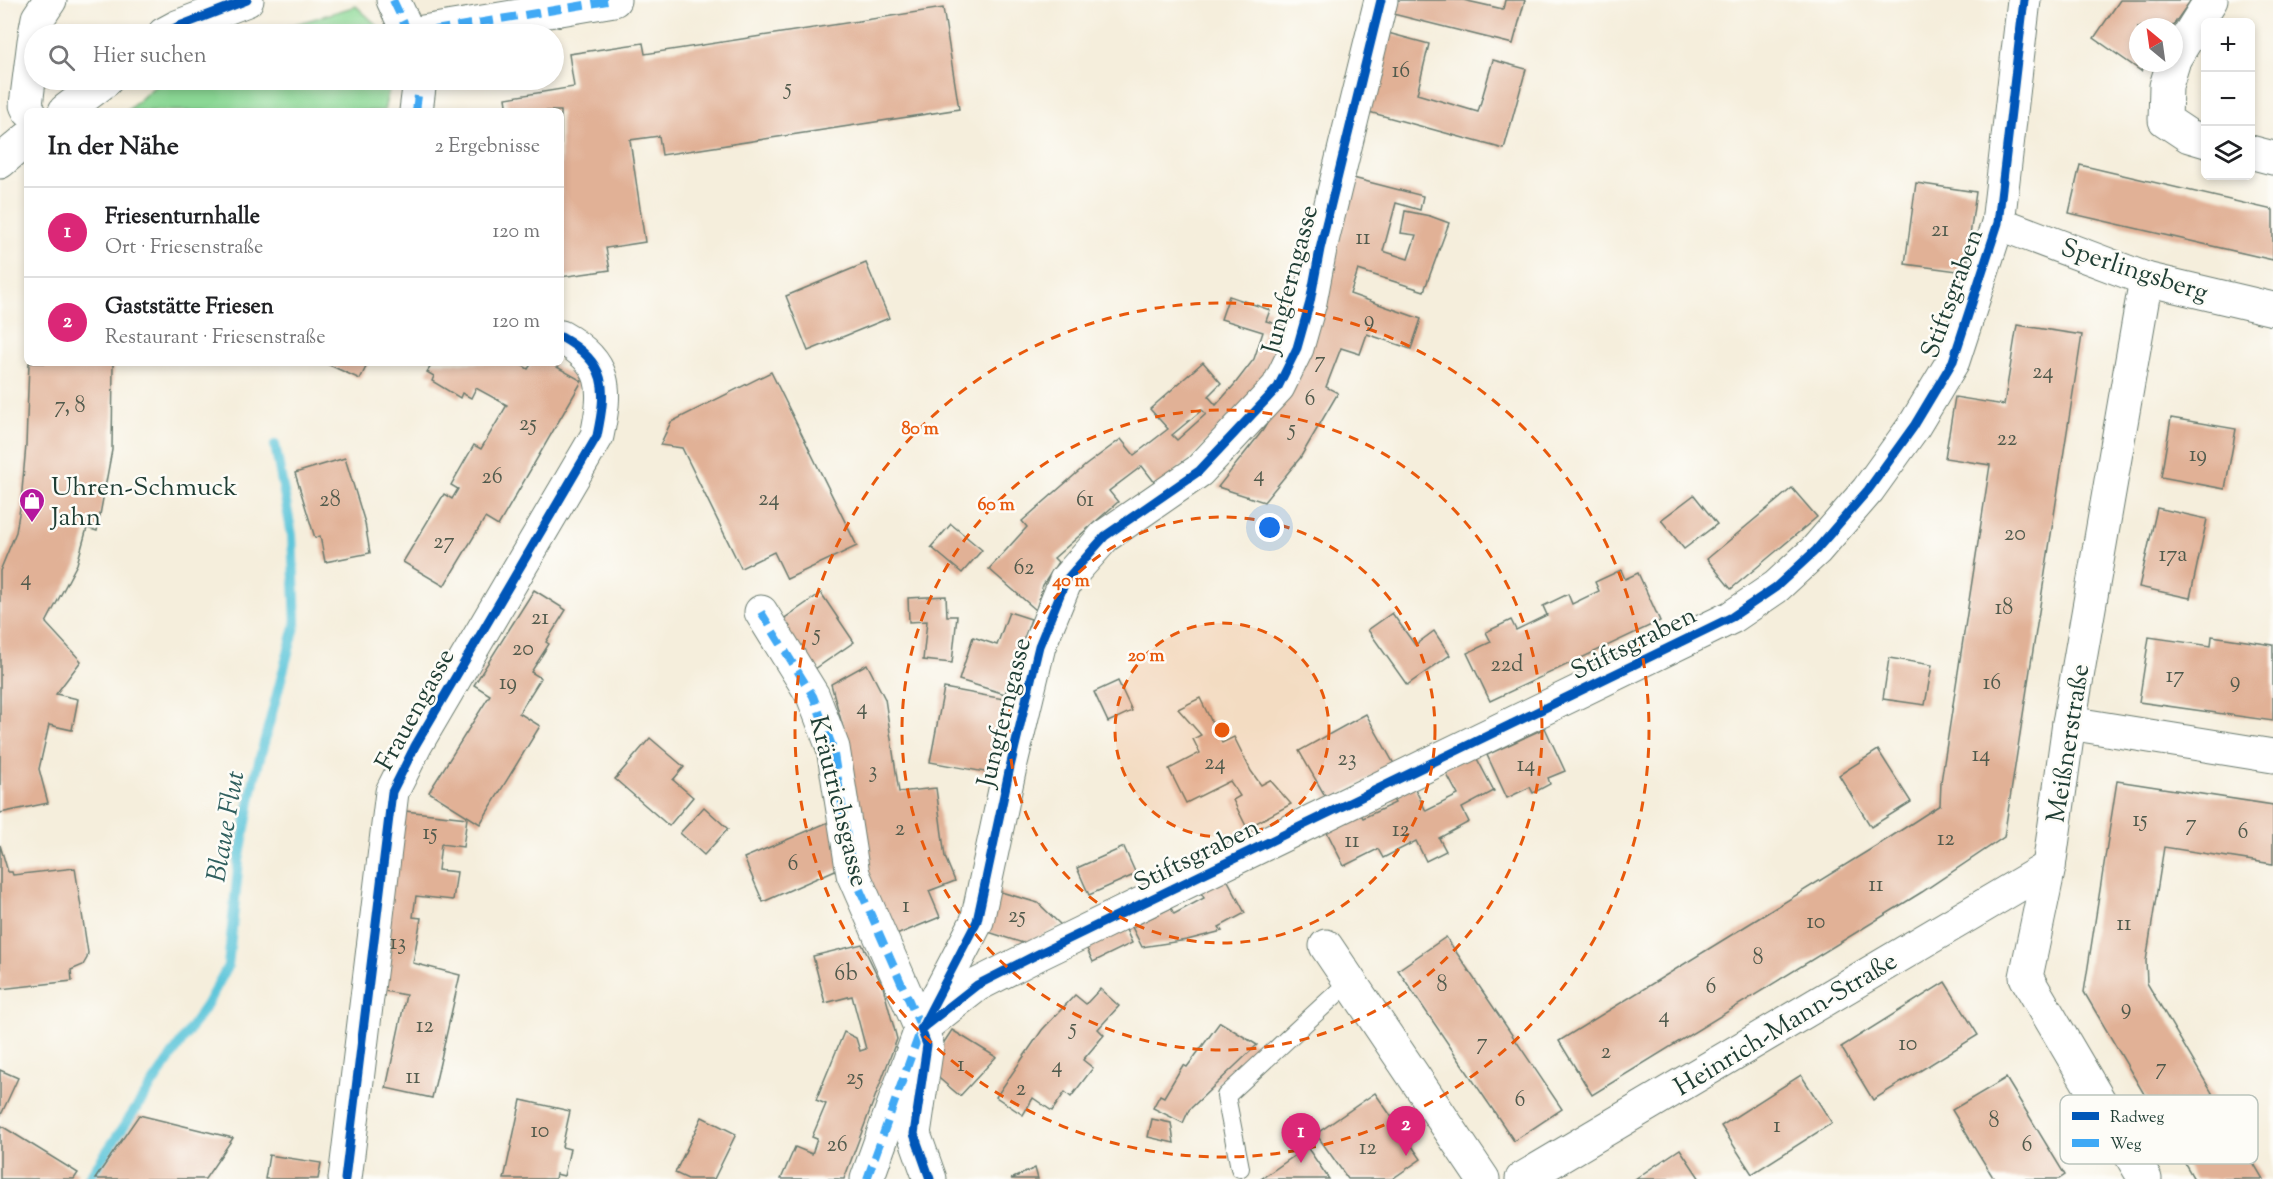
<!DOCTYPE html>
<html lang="de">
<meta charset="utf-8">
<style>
body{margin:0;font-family:"Sorts Mill Goudy",serif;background:#f6f6f6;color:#202124}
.controls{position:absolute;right:18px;top:18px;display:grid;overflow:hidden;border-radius:9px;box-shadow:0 3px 9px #0003}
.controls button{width:54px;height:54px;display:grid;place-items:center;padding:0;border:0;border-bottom:2px solid #e0e0e0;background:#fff;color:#202124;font:30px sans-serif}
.compass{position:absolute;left:2129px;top:18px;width:54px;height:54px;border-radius:50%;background:#fff;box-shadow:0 3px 9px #0003;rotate:331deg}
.you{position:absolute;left:1270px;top:528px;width:21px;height:21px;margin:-15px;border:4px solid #fff;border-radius:50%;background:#1a73e8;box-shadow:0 0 0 9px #1a73e833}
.badge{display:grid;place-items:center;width:39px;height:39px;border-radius:50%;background:#db2777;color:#fff;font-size:20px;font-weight:700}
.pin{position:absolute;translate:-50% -50px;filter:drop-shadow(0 2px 3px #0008)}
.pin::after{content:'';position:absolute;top:32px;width:21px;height:18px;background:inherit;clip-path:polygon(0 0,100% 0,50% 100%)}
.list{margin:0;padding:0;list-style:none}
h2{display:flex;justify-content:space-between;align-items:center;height:78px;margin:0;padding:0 24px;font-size:26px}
h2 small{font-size:20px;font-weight:400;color:#757577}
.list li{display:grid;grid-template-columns:39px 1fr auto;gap:18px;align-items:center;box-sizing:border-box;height:90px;padding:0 24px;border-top:2px solid #e0e0e0}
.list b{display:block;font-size:22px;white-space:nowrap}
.list p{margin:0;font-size:20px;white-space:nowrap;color:#757577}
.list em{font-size:20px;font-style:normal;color:#757577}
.icon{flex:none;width:33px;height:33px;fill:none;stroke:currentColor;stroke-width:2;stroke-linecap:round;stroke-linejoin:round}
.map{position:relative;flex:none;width:2273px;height:1179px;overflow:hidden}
.search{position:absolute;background:#fff;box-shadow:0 3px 9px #0003;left:24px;top:24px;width:540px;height:66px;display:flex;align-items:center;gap:15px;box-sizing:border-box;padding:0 21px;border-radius:33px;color:#757577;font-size:22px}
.panel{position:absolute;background:#fff;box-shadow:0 3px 9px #0003;left:24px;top:108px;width:540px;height:258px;border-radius:9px}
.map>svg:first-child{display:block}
</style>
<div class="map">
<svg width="2273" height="1179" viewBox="0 0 2273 1179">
<rect width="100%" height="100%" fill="#fdfcf7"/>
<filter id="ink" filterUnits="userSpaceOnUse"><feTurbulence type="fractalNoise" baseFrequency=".0167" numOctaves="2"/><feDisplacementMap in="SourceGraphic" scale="12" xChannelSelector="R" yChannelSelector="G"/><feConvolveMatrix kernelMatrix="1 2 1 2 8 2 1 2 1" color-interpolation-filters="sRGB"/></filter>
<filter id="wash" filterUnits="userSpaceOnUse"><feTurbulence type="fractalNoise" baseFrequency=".008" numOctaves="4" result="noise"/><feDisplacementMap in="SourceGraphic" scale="24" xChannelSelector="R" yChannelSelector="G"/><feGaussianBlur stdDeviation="1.35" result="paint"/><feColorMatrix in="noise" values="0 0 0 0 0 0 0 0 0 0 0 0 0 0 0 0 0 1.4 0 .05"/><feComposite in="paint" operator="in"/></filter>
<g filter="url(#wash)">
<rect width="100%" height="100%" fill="#f5eedc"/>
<g fill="#8bd895" stroke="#558a64" stroke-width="1.5">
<polygon points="356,6 382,30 384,34 263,34"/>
<polygon points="162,80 391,80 384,111 127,111"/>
</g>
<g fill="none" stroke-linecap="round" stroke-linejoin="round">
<polyline stroke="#5ec6da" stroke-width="10" points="88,1179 207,1004 228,966 239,860 254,780 296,623 292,535 275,445"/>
</g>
<g id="blocks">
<g fill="#e1b196" fill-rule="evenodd">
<polygon points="1397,0 1463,0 1503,9 1505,0 1525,0 1513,44 1393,14"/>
<polygon points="2120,0 2191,0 2172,27 2138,27 2138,63 2147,63 2141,71 2094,38"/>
<polygon points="943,8 959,109 662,155 659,136 630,140 645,242 606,248 610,270 561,277 561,111 508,111 506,98 574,87 569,54 643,43 645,54"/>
<polygon points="1388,33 1429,44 1417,94 1478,112 1493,60 1526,69 1504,149 1369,112"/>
<polygon points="2080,165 2273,210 2273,260 2069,213"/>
<polygon points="1353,178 1423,196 1420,210 1396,203 1383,251 1408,259 1416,235 1401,233 1405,211 1430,216 1449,223 1424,291 1358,270 1350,294 1421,319 1411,349 1367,334 1360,354 1341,348 1326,387 1338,393 1300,458 1264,502 1218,487 1263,430 1299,370"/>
<polygon points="1916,183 1976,192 1965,272 1905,264"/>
<polygon points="866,263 889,318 808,351 786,296"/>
<path d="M 1229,296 L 1270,310 L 1266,321 L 1287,327 L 1274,374 L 1159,488 L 1142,466 L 1109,491 L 1118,502 L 1054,558 L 1058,562 L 1043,585 L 1036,610 L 989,569 L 1027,527 L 1022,521 L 1086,465 L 1121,439 L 1134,455 L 1168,429 L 1150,409 L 1203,362 L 1221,383 L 1208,396 L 1216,405 L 1234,385 L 1254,359 L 1263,332 L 1221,319 ZM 1202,410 L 1206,414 L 1177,440 L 1172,435 Z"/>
<polygon points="2017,325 2082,335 2004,837 1922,892 1592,1095 1559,1041 1889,838 1940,805 1941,782 1990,465 1945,458 1955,397 2004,405"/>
<polygon points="29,363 113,363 112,450 97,531 87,528 77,564 46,623 81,661 56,694 78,699 72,730 49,725 39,769 48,803 0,813 0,571 16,532 21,502 26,445"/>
<polygon points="325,363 368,363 360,379"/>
<polygon points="433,363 518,363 528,369 532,363 550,363 582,381 498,526 485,518 444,586 403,562 444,494 452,499 458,489 451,485 474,445 481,449 507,405 476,388 471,398 462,393 460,398 432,381 434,376 427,372"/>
<polygon points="771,372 857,546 787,579 774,552 741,568 682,448 660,445 671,422"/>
<polygon points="2171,418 2236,429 2225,489 2161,477"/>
<polygon points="345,458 365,523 370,553 325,562 320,536 315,538 295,473"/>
<polygon points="1792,488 1817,517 1731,589 1707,559"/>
<polygon points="1694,495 1717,524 1684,549 1661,520"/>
<polygon points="2157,508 2207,519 2190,598 2139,587"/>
<polygon points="951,524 982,550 962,573 931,547"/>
<polygon points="1621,570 1625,579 1638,573 1660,621 1490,701 1467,653 1491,642 1486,632 1511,620 1516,630 1547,615 1543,606 1568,594 1572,604 1599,591 1595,582"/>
<polygon points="534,590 566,610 546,642 549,644 531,672 541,678 519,713 540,726 480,824 429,792 490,695 474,685"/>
<polygon points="821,593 854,642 812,671 779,622"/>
<polygon points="946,596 947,616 957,616 952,663 923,660 927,621 909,622 908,598"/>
<polygon points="1009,612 1031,619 1005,694 959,680 973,637 997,645"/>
<polygon points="1392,613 1415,645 1434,631 1450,655 1407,685 1368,630"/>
<polygon points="2212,636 2273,645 2273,721 2139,702 2149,637 2211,646"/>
<polygon points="1889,658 1932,665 1925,705 1883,699"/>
<polygon points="867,664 885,699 899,792 936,788 945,857 955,881 929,891 940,917 889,938 864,869 848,746 831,684"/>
<polygon points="1118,681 1132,711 1108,722 1094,692"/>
<polygon points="944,688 1004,699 990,773 930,762"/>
<polygon points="1200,698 1222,743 1234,737 1251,771 1261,785 1270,780 1291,804 1247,828 1233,800 1240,796 1230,781 1186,803 1169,769 1200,753 1193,739 1201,735 1178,709"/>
<polygon points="1366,714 1394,764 1328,801 1299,751"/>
<polygon points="1545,728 1565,771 1548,778 1550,784 1533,793 1530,787 1507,798 1487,755"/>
<polygon points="650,738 684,767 673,780 693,797 669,826 615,779"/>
<polygon points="1878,750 1911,802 1871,827 1839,775"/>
<polygon points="1474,753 1494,791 1462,808 1469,822 1439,838 1446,851 1426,861 1416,841 1383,858 1378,849 1344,866 1325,828 1359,811 1363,818 1395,803 1391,796 1413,785 1426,811 1458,795 1444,769"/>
<polygon points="2117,781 2273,805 2273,864 2164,847 2146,961 2147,983 2263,1179 2194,1179 2084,992"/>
<polygon points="704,807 728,829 704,855 680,833"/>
<polygon points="396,810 467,818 463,847 441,844 438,870 457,872 453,900 416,896 413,917 421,918 413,963 460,975 432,1098 386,1088 406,995 373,989"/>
<polygon points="831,821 842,867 763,902 744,858"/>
<polygon points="0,845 8,872 12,872 13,875 75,868 88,953 87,958 83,965 71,970 72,981 0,989"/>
<polygon points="1124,847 1136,874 1089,895 1077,868"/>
<polygon points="1226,877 1245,913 1219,927 1222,931 1187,940 1142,947 1132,927 1171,908 1174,914 1204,898 1200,891"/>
<polygon points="991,889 1038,903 1061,925 1026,944 979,929"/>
<polygon points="1122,921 1132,943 1093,962 1083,940"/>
<polygon points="1446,937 1562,1109 1514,1141 1398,970"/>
<polygon points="862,944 883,987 897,1039 844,1179 781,1179 795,1147 812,1154 817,1139 812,1137 826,1104 816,1100 844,1032 856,1038 860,1051 866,1049 852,996 825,1003 813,956"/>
<polygon points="1945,982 1978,1035 1873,1100 1841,1047"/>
<polygon points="1100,989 1119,1006 1098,1029 1104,1035 1083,1060 1093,1068 1071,1097 1065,1092 1052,1111 1033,1098 1023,1115 996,1097 1042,1030 1075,995 1086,1004"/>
<polygon points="1220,1022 1257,1045 1189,1110 1183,1123 1153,1108 1160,1095 1164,1097 1183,1065 1187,1067"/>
<polygon points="952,1030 996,1057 960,1096 927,1068"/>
<polygon points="0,1070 18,1078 0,1117"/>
<polygon points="1801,1075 1832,1123 1752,1174 1721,1126"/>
<polygon points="2006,1078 2065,1175 2059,1179 1994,1179 1952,1110"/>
<polygon points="1375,1093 1421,1159 1392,1179 1348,1179 1316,1134"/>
<polygon points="521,1100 570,1111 562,1147 570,1149 564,1176 556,1174 555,1179 504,1179"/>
<polygon points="139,1115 233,1138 205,1179 95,1179"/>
<polygon points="702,1117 736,1134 714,1179 688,1179 675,1173"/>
<polygon points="1152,1119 1171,1123 1174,1143 1148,1137"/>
<polygon points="0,1125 78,1173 74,1179 0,1179"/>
<polygon points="1307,1147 1329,1179 1261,1179"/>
<polygon points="1680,1149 1700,1179 1635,1179"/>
<polygon points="269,1155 321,1163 318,1179 265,1179"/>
<polygon points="1035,1168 1038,1179 1011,1179"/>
</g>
</g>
</g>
<g filter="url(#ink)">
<use href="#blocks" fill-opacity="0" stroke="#6a7b6f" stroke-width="1.5"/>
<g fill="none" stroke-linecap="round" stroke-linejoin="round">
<defs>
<polyline id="lane" points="1240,1168 1226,1096 1350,981"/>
<g id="street">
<polyline points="393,0 409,34"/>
<polyline points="35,34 38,18 50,0"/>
<polyline points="164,34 177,27 247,0"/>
<polyline points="411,34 614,0"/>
<polyline points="2174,59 2211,0"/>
<polyline points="2173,63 2166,86 2165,120 2189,136 2206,141"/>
<polyline points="29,111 26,105 34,41"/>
<polyline points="65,111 106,80"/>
<polyline points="416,111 420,80"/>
<polyline points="2250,152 2273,158"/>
<polyline points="0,162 27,139"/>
<polyline points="1998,223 2146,279 2273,309"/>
<polyline points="761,612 813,696 833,748 853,874 921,1029 927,1045 914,1134 930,1179"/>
<polyline points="2069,723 2273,756"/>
<polyline points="1326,946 1483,1179"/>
<polyline points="921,1029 977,985 1038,954 1732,617 1776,587 1816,550 1868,490 1914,426 1953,361 1998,223 2024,0"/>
<path d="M 345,1179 L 392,792 L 415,746 L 597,436 C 607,388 608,363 561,337"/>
<polyline points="867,1179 921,1029 977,921 1010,767 1039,646 1066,580 1105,536 1199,471 1278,387 1297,348 1310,302 1320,249 1381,0"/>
<polyline points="1522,1179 2049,867"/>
<polyline points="2145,1179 2026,977 2049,867 2069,723 2146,279"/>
</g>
</defs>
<use href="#lane" stroke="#6a7b6f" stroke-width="20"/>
<use href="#street" stroke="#6a7b6f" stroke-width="35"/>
<use href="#lane" stroke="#fff" stroke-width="18"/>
<use href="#street" stroke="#fff" stroke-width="33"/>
<g stroke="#3fa9f5" stroke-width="8" stroke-dasharray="15 8" stroke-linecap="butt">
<polyline points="393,0 409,34"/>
<polyline points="411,34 614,0"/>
<polyline points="416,111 420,80"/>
<polyline points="761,612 813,696 833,748 853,874 922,1030"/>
<polyline points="867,1179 921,1029"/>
</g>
<defs>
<g id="cycleway">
<polyline points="164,34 177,27 247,0"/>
<polyline points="924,1023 977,921 1010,767 1039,646 1066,580 1105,536 1199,471 1278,387 1297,348 1310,302 1320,249 1381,0"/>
<polyline points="921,1029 977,985 1038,954 1732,617 1776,587 1816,550 1868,490 1914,426 1953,361 1998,223 2024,0"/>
<polyline points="921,1029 927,1045 914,1134 930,1179"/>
<path d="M 345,1179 L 392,792 L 415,746 L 597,436 C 607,388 608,363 561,337"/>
</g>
</defs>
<use href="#cycleway" stroke="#fdfcf7" stroke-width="13"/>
<use href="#cycleway" stroke="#0057b8" stroke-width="9"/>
</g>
</g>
<circle cx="1222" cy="730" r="107" fill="#e8590c" fill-opacity=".12"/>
<g fill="none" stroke="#e8590c" stroke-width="3" stroke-dasharray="10 8">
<circle cx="1222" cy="730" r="107"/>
<circle cx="1222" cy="730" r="213"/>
<circle cx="1222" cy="730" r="320"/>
<circle cx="1222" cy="730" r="427"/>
</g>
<defs>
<symbol id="shop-pin" viewBox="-11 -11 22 30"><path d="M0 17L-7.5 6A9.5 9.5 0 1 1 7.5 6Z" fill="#b5179e" stroke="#fdfcf7"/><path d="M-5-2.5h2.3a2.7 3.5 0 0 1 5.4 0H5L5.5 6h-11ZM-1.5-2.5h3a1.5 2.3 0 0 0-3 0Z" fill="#fff"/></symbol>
</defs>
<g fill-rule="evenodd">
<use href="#shop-pin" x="17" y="486" width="30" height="40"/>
</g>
<g text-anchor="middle" stroke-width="5" stroke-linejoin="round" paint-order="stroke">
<g font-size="22" fill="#505a4c">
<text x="1401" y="77">16</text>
<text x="788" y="94">5</text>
<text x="1940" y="236">21</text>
<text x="1363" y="244">11</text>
<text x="1369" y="326">9</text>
<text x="1320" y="367">7</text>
<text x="2043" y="378">24</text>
<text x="1310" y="405">6</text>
<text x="70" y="412">7, 8</text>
<text x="528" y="430">25</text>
<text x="1292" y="435">5</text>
<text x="2007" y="445">22</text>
<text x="2198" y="461">19</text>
<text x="1259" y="481">4</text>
<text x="492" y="483">26</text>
<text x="769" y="505">24</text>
<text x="330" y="506">28</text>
<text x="1085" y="506">61</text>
<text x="2015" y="540">20</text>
<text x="444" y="548">27</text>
<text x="2173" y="561">17a</text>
<text x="1024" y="574">62</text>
<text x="26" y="585">4</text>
<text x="2004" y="614">18</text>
<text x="540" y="624">21</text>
<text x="817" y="640">5</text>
<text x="523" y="655">20</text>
<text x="1507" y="671">22d</text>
<text x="2175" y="682">17</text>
<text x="2235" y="687">9</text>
<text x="508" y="689">19</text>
<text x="1992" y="689">16</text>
<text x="862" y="714">4</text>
<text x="1981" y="761">14</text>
<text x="1347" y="765">23</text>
<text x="1215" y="769">24</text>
<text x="1526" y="771">14</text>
<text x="873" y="777">3</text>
<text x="2140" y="826">15</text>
<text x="2191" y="830">7</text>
<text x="900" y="835">2</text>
<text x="1401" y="836">12</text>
<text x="2243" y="838">6</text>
<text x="430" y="839">15</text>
<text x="1946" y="845">12</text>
<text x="1352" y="847">11</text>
<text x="793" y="870">6</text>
<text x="1876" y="891">11</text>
<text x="906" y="912">1</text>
<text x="1017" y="922">25</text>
<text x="1816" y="928">10</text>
<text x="2124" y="930">11</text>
<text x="398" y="949">13</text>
<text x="1758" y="964">8</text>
<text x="846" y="980">6b</text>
<text x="1442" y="991">8</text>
<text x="1711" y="993">6</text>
<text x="2126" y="1014">9</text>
<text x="1664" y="1022">4</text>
<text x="425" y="1032">12</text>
<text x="1073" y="1034">5</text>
<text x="1482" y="1049">7</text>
<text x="1908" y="1050">10</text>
<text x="1606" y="1058">2</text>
<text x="961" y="1071">1</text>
<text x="1057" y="1072">4</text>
<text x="2161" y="1074">7</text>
<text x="413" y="1083">11</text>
<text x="855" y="1084">25</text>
<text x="1021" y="1095">2</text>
<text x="1520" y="1106">6</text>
<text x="1994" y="1127">8</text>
<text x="1777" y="1132">1</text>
<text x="540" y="1137">10</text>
<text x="837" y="1151">26</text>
<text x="2027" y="1151">6</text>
<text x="1368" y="1154">12</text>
</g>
<g font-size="26" fill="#1f3d34" stroke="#fdfcf7">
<text transform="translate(2135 269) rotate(18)" y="9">Sperlingsberg</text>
<text transform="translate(1289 279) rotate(-75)" y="9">Jungferngasse</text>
<text transform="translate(1951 293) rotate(-70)" y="9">Stiftsgraben</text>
<text transform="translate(1633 642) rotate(-26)" y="9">Stiftsgraben</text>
<text transform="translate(414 709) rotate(-61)" y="9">Frauengasse</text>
<text transform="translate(1003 712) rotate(-76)" y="9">Jungferngasse</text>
<text transform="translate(2067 743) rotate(-81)" y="9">Meißnerstraße</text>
<text transform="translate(840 801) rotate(76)" y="9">Kräutrichsgasse</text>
<text transform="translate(1196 854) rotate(-26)" y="9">Stiftsgraben</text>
<text transform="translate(1785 1023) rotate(-31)" y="9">Heinrich-Mann-Straße</text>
</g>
<g font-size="26" fill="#1f3d34" stroke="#fdfcf7" text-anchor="start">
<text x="51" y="495">Uhren-Schmuck<tspan x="51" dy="30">Jahn</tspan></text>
</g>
<g font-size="27" font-style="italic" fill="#2f5f5e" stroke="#fdfcf7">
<text transform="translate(225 826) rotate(-80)" y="9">Blaue Flut</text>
</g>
</g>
<rect x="2060" y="1095" width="198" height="69" rx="9" fill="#fdfcf7" stroke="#bac3bc" stroke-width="1.5"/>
<rect x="2072" y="1112" width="27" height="8" fill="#0057b8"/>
<rect x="2072" y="1139" width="27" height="8" fill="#3fa9f5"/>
<g font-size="16" fill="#1f3d34">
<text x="2110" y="1122">Radweg</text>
<text x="2110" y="1149">Weg</text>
</g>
<circle cx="1222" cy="730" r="9" fill="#e8590c" stroke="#fdfcf7" stroke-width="3"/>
<g font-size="18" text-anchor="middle" font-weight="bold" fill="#e8590c" stroke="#fdfcf7" stroke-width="5" stroke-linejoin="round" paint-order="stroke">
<text x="920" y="434">80 m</text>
<text x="996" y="510">60 m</text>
<text x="1071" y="586">40 m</text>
<text x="1146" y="661">20 m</text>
</g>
</svg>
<div class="controls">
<button>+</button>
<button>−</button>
<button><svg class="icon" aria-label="layers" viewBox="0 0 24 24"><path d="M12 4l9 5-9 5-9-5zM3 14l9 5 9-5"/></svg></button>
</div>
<svg class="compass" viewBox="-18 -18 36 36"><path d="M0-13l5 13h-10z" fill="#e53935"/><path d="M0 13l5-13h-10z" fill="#757577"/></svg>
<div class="you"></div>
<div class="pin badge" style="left:1301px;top:1163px">1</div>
<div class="pin badge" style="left:1406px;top:1156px">2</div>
<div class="search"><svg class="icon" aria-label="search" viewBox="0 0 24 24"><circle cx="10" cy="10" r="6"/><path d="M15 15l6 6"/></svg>Hier suchen</div>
<section class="panel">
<h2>In der Nähe<small>2 Ergebnisse</small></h2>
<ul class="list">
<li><span class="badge">1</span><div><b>Friesenturnhalle</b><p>Ort · Friesenstraße</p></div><em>120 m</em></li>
<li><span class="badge">2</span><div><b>Gaststätte Friesen</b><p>Restaurant · Friesenstraße</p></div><em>120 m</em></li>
</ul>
</section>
</div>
